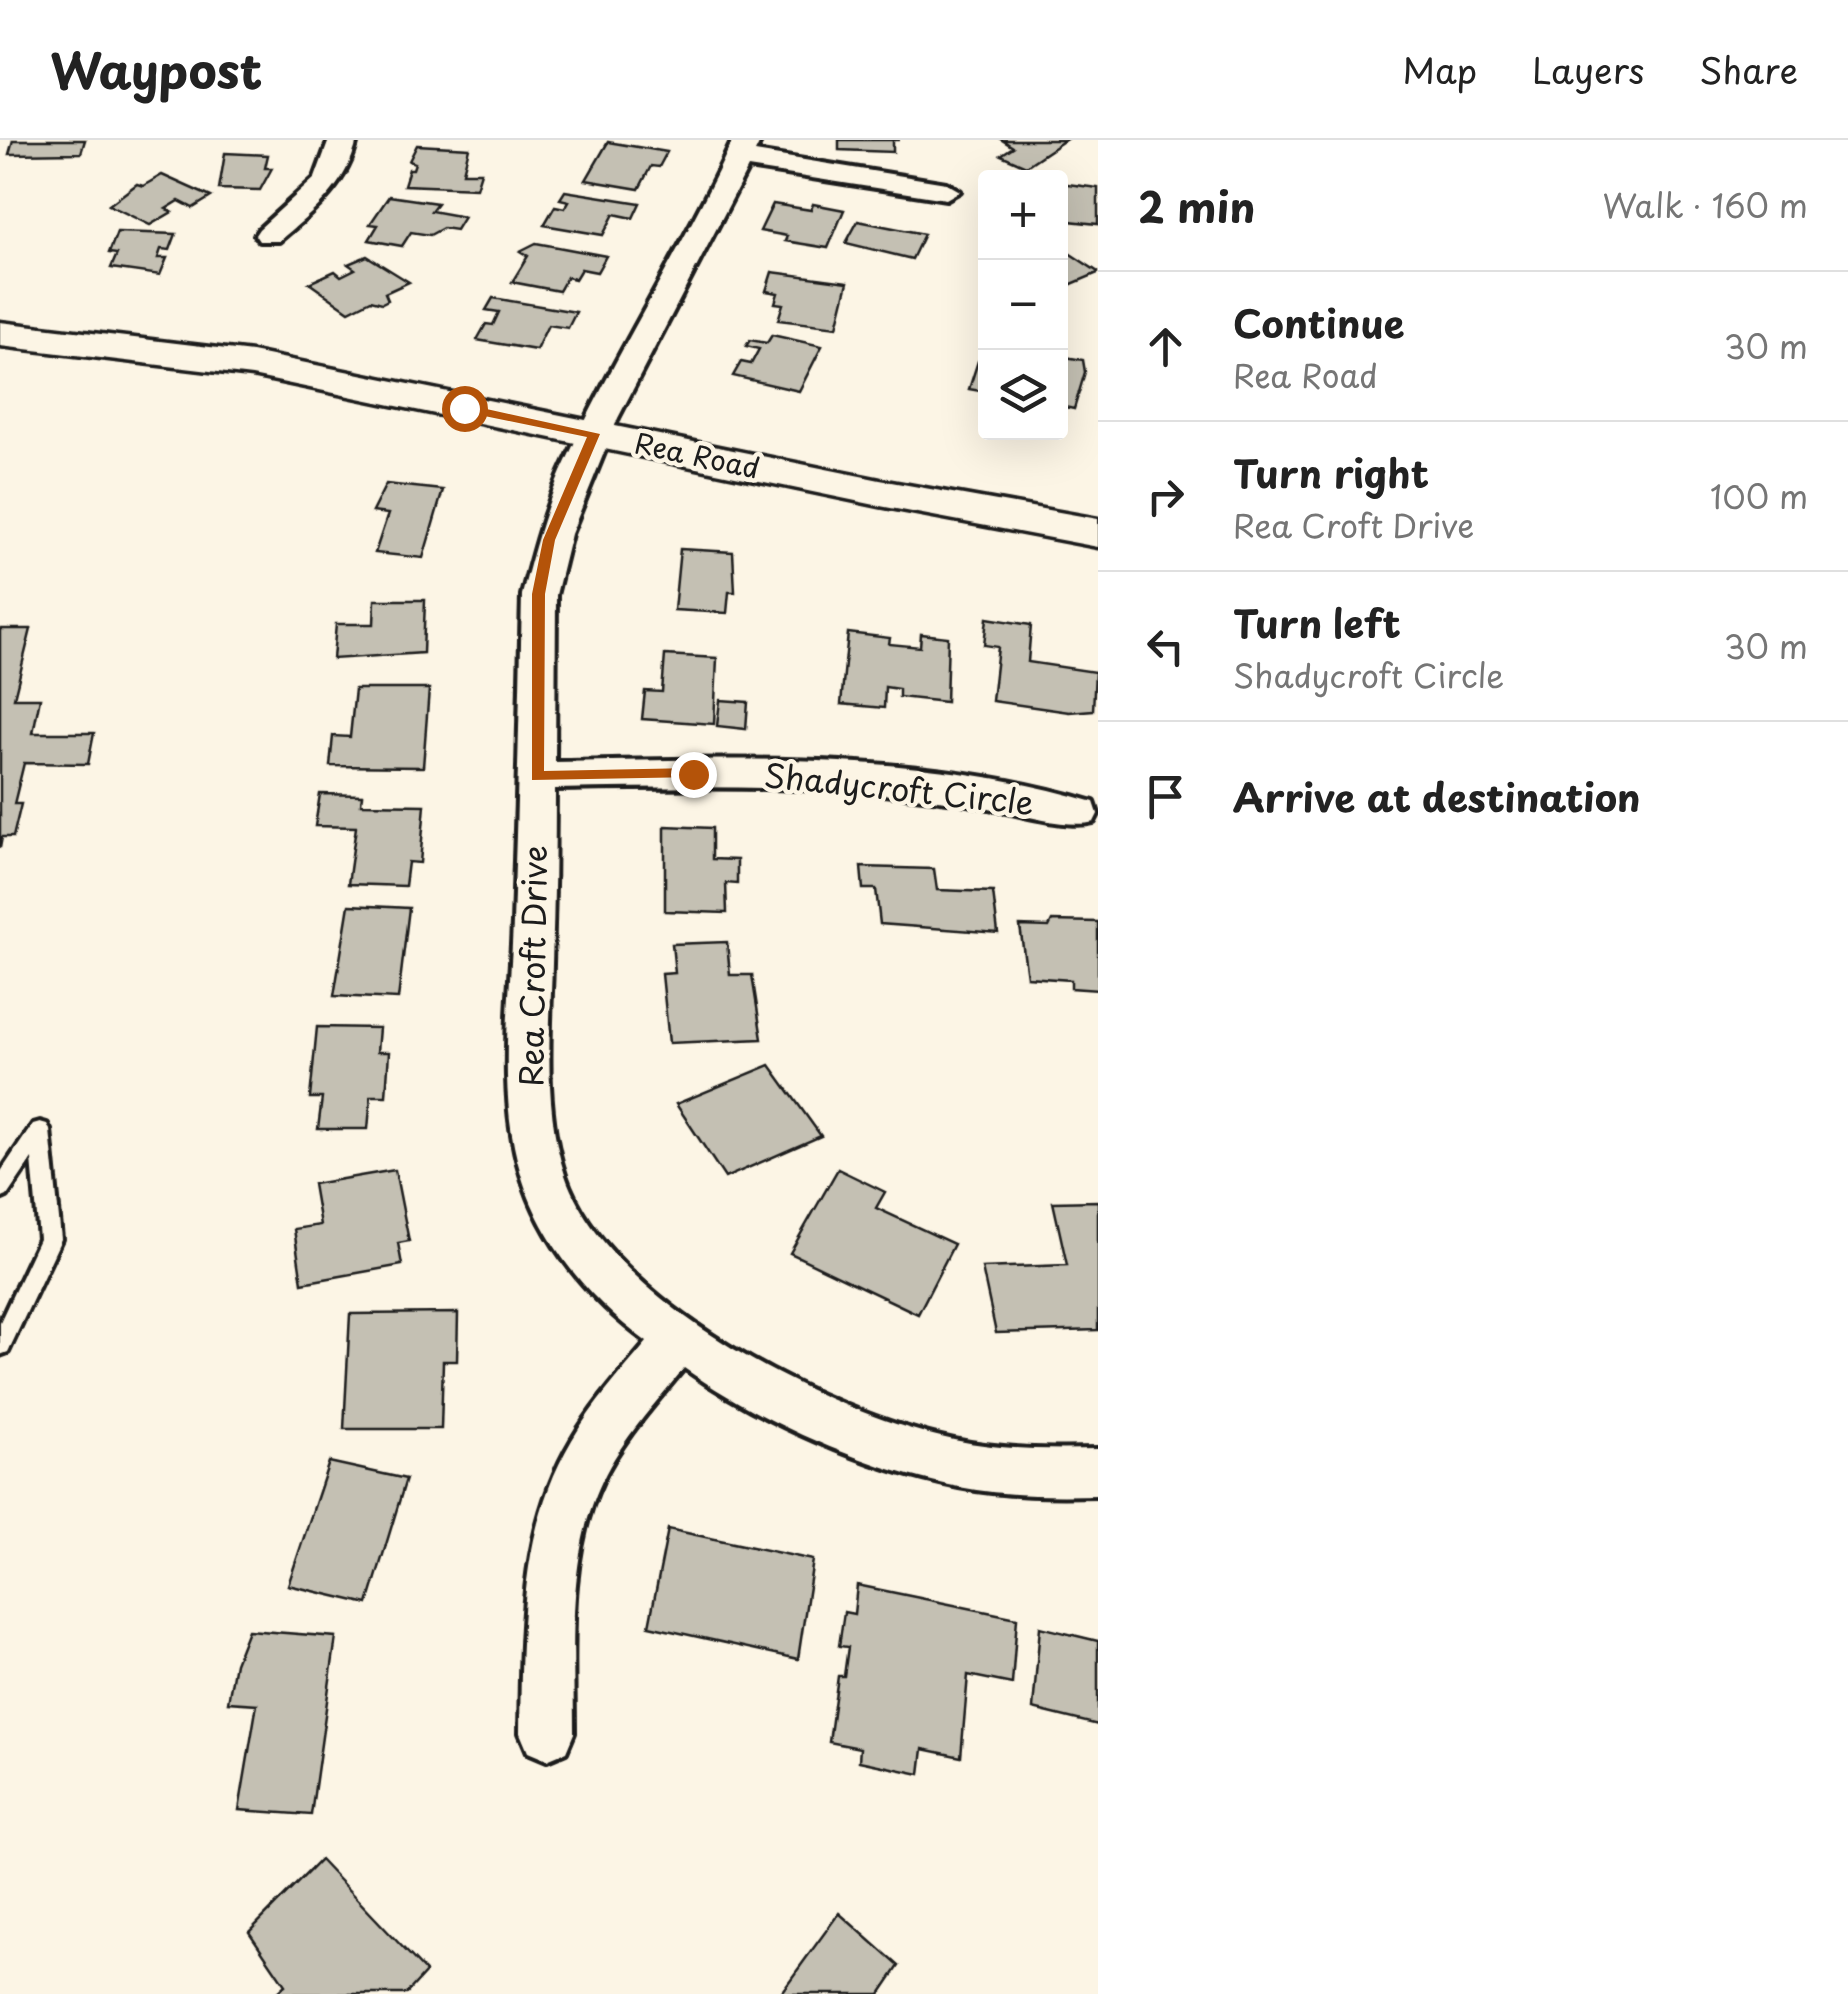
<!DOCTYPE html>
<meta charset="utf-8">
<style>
body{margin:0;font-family:"Playpen Sans",sans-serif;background:#f2f2f2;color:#222}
.controls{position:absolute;right:30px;top:30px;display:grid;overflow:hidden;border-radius:10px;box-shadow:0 10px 40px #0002}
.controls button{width:90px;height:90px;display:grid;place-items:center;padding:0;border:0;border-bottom:2px solid #e0e0e0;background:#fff;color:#222;font:50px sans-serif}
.stop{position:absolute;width:30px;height:30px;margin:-22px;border:8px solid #b45309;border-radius:50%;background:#fff}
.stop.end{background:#b45309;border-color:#fff;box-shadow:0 2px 10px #0008}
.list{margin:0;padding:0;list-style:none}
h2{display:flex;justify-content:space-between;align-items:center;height:130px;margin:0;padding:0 40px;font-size:42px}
h2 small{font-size:32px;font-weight:400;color:#767676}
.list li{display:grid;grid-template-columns:65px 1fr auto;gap:30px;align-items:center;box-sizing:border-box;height:150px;padding:0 40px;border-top:2px solid #e0e0e0}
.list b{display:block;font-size:38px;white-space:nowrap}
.list p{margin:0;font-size:32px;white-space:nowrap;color:#767676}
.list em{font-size:32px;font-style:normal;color:#767676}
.icon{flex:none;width:55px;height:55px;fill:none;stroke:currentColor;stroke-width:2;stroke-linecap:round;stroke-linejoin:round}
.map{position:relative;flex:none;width:1098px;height:1854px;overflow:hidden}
header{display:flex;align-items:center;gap:60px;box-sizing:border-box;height:140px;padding:0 50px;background:#fff;border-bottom:2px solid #e0e0e0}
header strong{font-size:48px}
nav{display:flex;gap:55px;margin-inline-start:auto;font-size:35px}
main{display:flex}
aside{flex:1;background:#fff}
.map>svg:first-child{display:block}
</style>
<header>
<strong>Waypost</strong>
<nav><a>Map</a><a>Layers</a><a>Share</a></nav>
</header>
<main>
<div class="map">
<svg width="1098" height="1854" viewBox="0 0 1098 1854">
<rect width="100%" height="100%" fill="#fcf5e5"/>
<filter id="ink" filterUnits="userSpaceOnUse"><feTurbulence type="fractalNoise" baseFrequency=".01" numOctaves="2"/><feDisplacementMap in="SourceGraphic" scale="20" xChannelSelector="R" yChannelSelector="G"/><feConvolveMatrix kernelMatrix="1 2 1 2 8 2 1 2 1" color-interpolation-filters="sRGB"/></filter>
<g filter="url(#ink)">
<g fill="#c4c0b3" stroke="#1c1c1c" stroke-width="2.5">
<polygon points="13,0 85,0 81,13 9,14"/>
<polygon points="839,0 900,0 893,0 893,12 839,10"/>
<polygon points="1065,0 1026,26 1001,15 1013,7 1002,0"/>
<polygon points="608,2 667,12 659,27 651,26 639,49 586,40"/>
<polygon points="417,5 469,8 463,32 481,32 476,48 404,45 409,29 413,29 415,23 409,21"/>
<polygon points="225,13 268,15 265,28 272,28 260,50 219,49"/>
<polygon points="162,35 211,57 193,68 179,61 166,69 172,72 150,85 109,65 137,44 143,46"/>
<polygon points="1060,43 1098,48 1098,84 1060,80"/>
<polygon points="565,51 640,63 633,78 614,74 603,95 544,85 555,66 565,68 569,61 560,59"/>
<polygon points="389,56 437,63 431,71 464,77 456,90 443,88 430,95 411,92 402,106 369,100 378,85 370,84"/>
<polygon points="773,64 811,70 813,64 844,70 828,108 785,101 787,96 760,91"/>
<polygon points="858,81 924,94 912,119 846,103"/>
<polygon points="117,92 176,94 170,110 161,109 158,118 167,118 160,135 111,128 117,114 109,113"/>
<polygon points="536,103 606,116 597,132 581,129 575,139 567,137 559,151 512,142 528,116 520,111"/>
<polygon points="1060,107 1098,132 1098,133 1060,149"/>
<polygon points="367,116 409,142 385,153 388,160 382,163 371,160 349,171 309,143 335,131 341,136 355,129 348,124"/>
<polygon points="772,132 848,142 837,187 778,180 783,164 775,163 778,153 766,151"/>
<polygon points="493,158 576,172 568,188 548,185 536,210 477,200 486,184 493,185 499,172 486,170"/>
<polygon points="772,195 822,206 799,251 733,236 741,222 751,224 759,209 746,206 750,200 767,203"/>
<polygon points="1060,216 1083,220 1085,232 1074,269 1060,266"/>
<polygon points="978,221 986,222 986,252 969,249"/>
<polygon points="386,344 443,350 423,418 375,413 388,374 372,372"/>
<polygon points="680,409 733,412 735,452 729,452 727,473 674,470"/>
<polygon points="375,460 425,460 423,513 333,519 336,484 374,484"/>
<polygon points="987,478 1031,485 1028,522 1095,532 1093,570 1069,572 992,561 998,507 984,505"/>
<polygon points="0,489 31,489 14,558 40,558 33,593 94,593 88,624 24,623 14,664 21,664 13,697 2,697 0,708"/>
<polygon points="848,493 890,498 889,504 920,507 921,494 948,497 946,562 899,557 899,549 885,547 884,568 841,564"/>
<polygon points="665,515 717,518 714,584 642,579 645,551 662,552"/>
<polygon points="355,549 429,549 423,627 330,626 333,596 350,597"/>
<polygon points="720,560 748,562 746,589 717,586"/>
<polygon points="320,654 362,655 361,664 425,665 420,723 408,722 405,746 348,744 356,687 315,686"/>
<polygon points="665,686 712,688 712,719 737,720 737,744 726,743 727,773 665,771"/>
<polygon points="861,727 934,729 937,750 993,752 998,793 880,784 876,749 863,749"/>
<polygon points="349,765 409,768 398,859 334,856"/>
<polygon points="1052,781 1098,782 1098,850 1071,848 1071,840 1027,837 1020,786 1049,787"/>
<polygon points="727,802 730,835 752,835 762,899 669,903 662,834 675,833 672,804"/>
<polygon points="317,887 379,888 377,912 389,912 386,956 371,956 368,989 318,989 322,958 310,958"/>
<polygon points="770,925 821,996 725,1038 676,964"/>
<polygon points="838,1029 885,1052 876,1068 954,1104 918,1174 790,1113"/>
<polygon points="395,1030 409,1101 398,1103 402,1125 302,1143 294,1089 320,1085 313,1044"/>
<polygon points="1098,1061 1098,1190 996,1193 982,1128 1067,1125 1053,1062"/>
<polygon points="458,1173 457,1221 443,1221 441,1289 344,1289 350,1174"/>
<polygon points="329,1322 406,1339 368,1464 288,1445"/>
<polygon points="668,1389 813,1420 798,1519 649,1486"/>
<polygon points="857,1445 1017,1478 1012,1544 968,1535 961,1617 923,1609 920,1634 859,1621 860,1608 829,1602 838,1536 844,1536 848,1507 839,1506 844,1472 854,1474"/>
<polygon points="1040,1487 1098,1501 1098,1585 1033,1569"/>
<polygon points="248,1490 336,1497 311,1675 239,1670 257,1564 228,1562 235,1523"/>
<polygon points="320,1720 426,1832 406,1854 275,1854 285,1845 249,1792"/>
<polygon points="839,1773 899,1826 880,1854 780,1854"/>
</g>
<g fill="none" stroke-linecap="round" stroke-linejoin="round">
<defs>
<polygon id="service" points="40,982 47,984 50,990 61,1099 8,1212 0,1215 0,1182 39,1099 32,1019 7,1056 0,1059 0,1033 33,984"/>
<g id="minor">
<path d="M 329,0 L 357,0 C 347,46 313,72 279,101 L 259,101 L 255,95 L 259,89 L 315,38 Z"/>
<path d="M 733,0 L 761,0 L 755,12 L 946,43 L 960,51 L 946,59 L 748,28 L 618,278 L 571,394 L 556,455 L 555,622 C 733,619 922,610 1094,662 L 1098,674 L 1094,682 C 1065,690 1006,670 974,665 C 836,643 695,647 555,649 C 555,707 554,766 552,824 C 550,892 543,969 565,1035 C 609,1164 829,1274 954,1300 C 1001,1310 1050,1310 1098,1309 L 1098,1355 C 1052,1356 1005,1356 959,1347 C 870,1330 758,1281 684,1228 C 655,1264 622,1299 602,1341 C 566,1417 574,1511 574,1593 L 566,1612 L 547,1620 L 528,1612 L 520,1593 C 522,1493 519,1389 572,1300 C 593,1264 621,1233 647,1202 C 590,1161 541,1102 521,1034 C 497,955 510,864 513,783 C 517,674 520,564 522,455 C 533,413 544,371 561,332 C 612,218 681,113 733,0 Z"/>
</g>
<polygon id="secondary" points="0,182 252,212 880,340 1098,379 1098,407 880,366 252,236 0,206"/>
</defs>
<use href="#service" stroke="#1c1c1c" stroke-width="8"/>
<use href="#minor" stroke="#1c1c1c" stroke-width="8"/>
<use href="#secondary" stroke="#1c1c1c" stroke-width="7"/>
<use href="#service" fill="#fcf5e5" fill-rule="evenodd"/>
<use href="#minor" fill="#fcf5e5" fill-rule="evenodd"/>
<use href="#secondary" fill="#fcf5e5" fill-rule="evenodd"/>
</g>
</g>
<polygon fill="#b45309" points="464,264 600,294 555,400 545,454 544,631 693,628 700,634 698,637 532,640 532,454 543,400 587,297 460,271"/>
<g text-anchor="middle" stroke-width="9" stroke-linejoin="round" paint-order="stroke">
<g font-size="28" fill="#1c1c1c" stroke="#fcf5e5">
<text transform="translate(697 316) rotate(12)" y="10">Rea Road</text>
</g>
<g font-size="32" fill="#1c1c1c" stroke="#fcf5e5">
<text transform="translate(899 650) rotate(6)" y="11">Shadycroft Circle</text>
<text transform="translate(534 826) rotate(-89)" y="11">Rea Croft Drive</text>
</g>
</g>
</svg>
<div class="controls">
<button>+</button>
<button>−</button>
<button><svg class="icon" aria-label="layers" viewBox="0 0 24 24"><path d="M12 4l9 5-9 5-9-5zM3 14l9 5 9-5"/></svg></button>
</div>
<div class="stop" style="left:464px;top:268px"></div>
<div class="stop end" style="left:693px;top:634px"></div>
</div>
<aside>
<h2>2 min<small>Walk · 160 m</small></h2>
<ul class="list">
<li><svg class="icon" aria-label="ahead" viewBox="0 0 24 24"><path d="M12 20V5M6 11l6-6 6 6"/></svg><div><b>Continue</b><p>Rea Road</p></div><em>30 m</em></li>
<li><svg class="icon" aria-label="right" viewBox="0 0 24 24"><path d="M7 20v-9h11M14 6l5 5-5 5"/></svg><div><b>Turn right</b><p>Rea Croft Drive</p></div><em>100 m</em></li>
<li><svg class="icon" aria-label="left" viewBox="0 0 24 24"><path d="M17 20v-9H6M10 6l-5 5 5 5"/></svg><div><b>Turn left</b><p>Shadycroft Circle</p></div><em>30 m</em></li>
<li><svg class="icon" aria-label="arrive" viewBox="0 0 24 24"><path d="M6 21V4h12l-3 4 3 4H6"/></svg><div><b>Arrive at destination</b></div></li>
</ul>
</aside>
</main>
